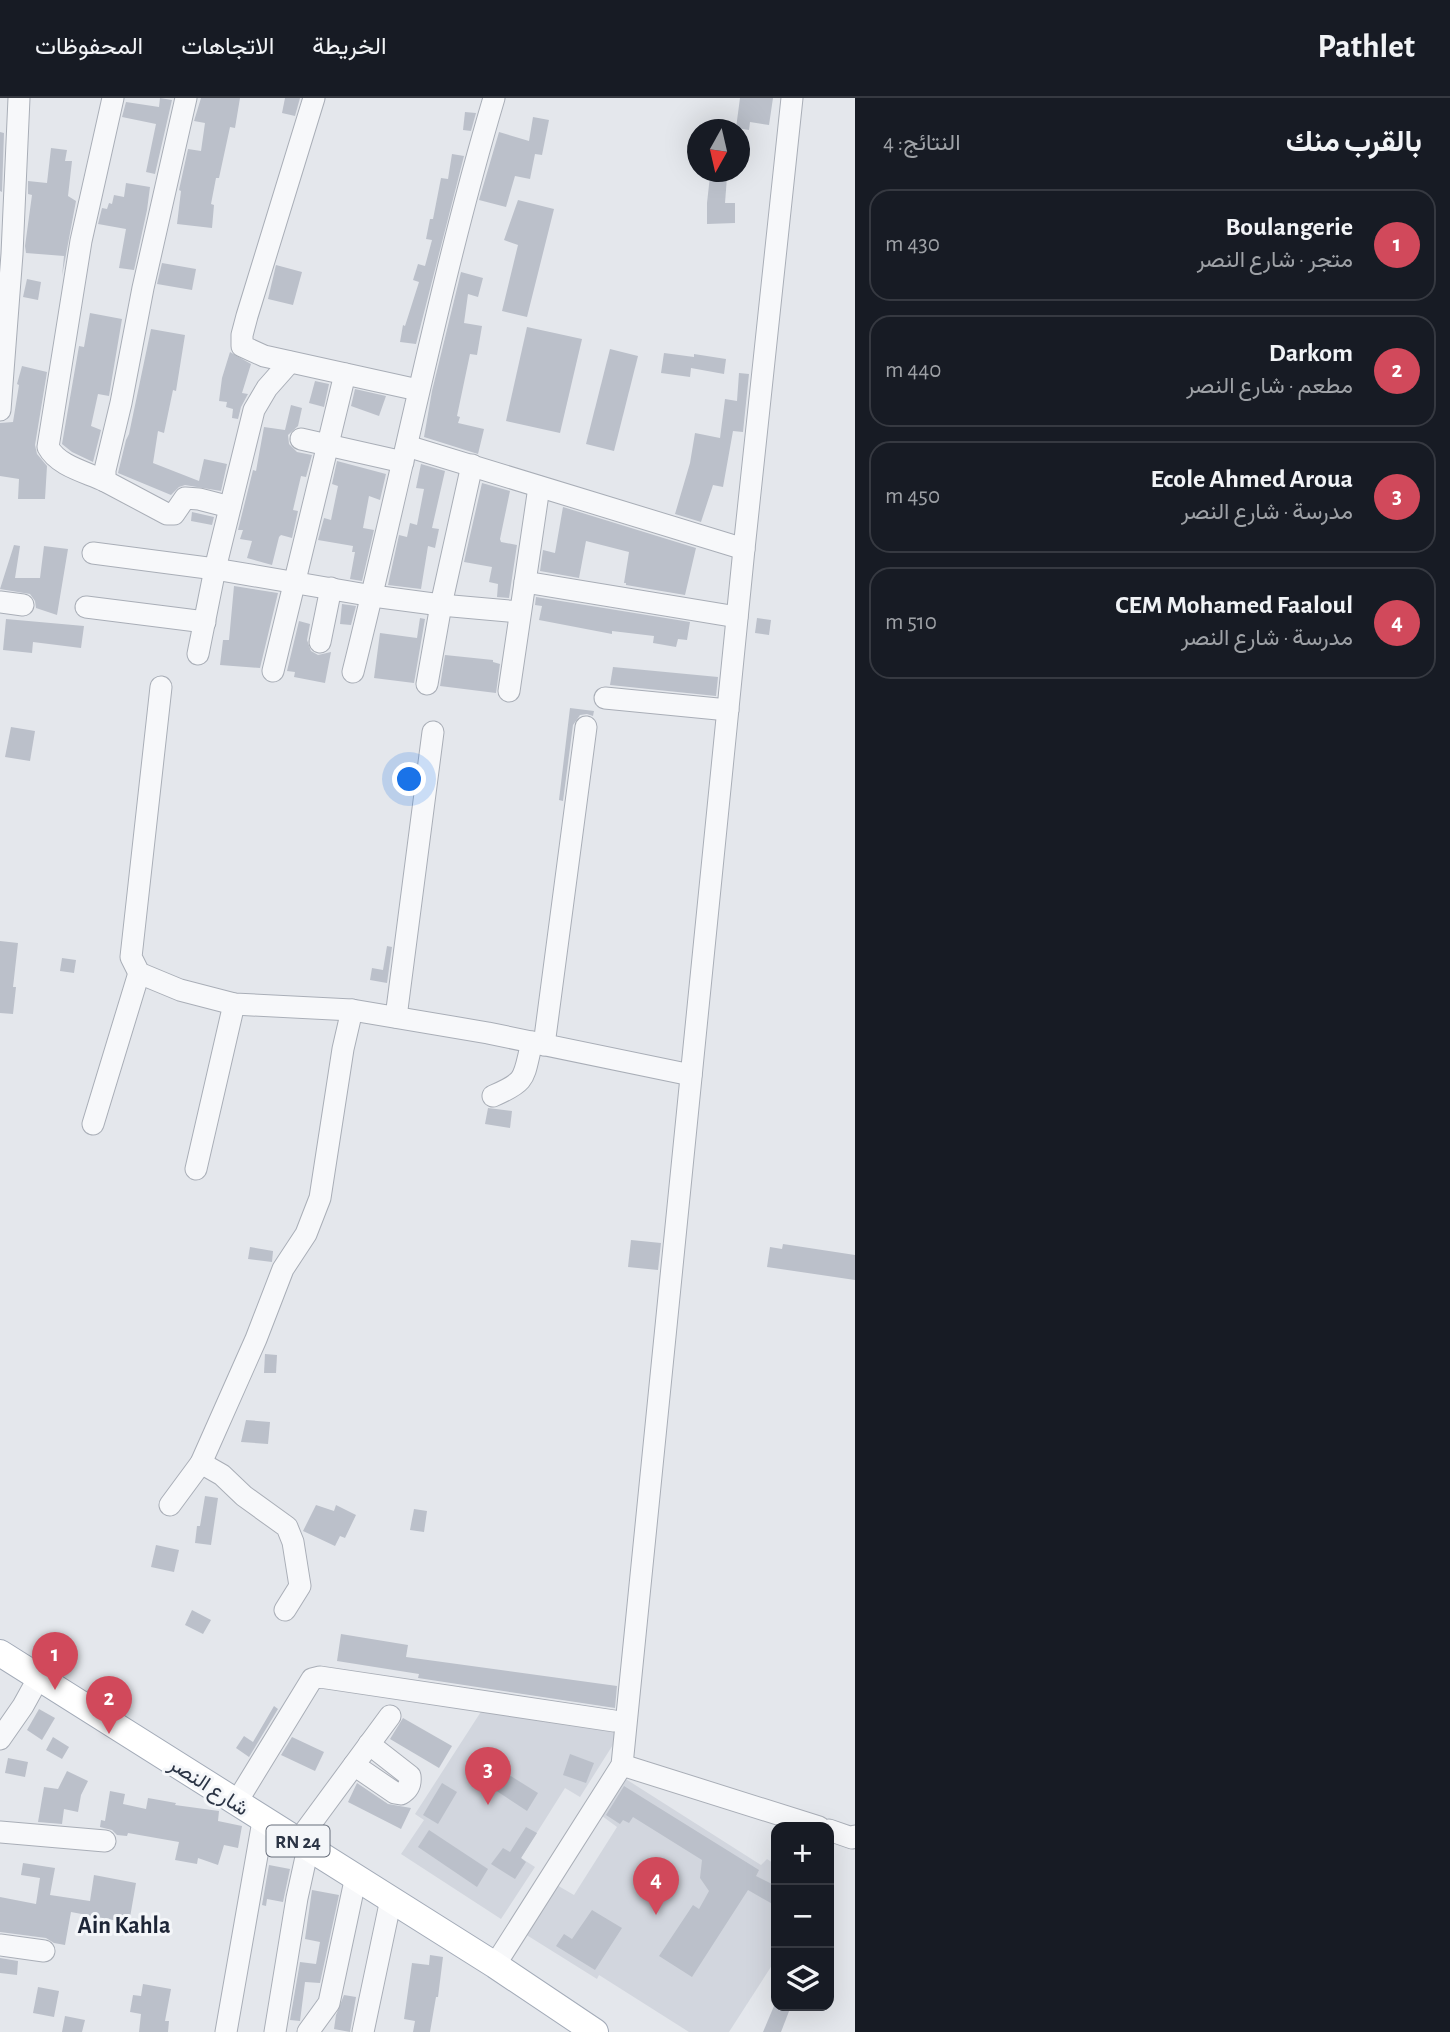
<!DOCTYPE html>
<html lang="ar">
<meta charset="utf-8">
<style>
body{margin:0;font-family:"Alegreya Sans",Vazirmatn,sans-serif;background:#242831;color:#f1f3f6;direction:rtl}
.controls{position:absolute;right:21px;bottom:21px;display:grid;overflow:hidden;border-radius:14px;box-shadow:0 7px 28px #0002}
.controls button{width:63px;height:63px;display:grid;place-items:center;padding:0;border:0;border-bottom:2px solid #363941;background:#171b24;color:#f1f3f6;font:35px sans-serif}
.compass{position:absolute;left:687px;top:21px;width:63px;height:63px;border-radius:50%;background:#171b24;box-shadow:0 7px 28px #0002;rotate:188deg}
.you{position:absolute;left:410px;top:682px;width:24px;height:24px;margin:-18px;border:5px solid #fff;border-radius:50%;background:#1a73e8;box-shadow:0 0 0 10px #1a73e833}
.badge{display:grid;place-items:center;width:46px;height:46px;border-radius:50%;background:#d1495b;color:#fff;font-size:23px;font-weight:700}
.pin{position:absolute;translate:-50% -58px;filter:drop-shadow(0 2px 4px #0008)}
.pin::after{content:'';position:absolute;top:37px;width:24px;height:21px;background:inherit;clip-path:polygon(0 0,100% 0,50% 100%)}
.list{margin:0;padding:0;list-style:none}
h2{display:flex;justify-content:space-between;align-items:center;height:91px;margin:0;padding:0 28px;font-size:30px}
h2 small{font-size:23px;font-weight:400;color:#9ea1a6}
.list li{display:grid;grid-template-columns:46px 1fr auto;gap:21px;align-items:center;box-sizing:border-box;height:112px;margin:0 14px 14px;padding:0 14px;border:2px solid #363941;border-radius:21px}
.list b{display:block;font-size:26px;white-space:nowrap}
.list p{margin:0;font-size:23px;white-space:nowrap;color:#9ea1a6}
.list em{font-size:23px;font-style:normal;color:#9ea1a6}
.icon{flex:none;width:38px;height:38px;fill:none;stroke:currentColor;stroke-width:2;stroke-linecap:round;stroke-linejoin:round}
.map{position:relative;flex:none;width:855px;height:1934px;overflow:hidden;direction:ltr}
header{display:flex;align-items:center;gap:42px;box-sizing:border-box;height:98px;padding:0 35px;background:#171b24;border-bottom:2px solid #363941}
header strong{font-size:33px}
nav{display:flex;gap:38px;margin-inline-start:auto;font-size:24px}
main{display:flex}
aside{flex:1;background:#171b24}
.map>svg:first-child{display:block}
</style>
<header>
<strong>Pathlet</strong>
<nav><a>الخريطة</a><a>الاتجاهات</a><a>المحفوظات</a></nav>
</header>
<main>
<aside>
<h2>بالقرب منك<small>النتائج: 4</small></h2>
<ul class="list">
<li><span class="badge">1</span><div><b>Boulangerie</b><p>متجر · شارع النصر</p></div><em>430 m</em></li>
<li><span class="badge">2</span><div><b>Darkom</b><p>مطعم · شارع النصر</p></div><em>440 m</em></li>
<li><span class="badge">3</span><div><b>Ecole Ahmed Aroua</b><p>مدرسة · شارع النصر</p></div><em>450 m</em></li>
<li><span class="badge">4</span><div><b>CEM Mohamed Faaloul</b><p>مدرسة · شارع النصر</p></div><em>510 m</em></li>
</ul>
</aside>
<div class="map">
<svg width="855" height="1934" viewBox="0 0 855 1934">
<rect width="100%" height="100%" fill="#e4e7ec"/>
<g fill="#d2d6de">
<polygon points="484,1609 615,1626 616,1642 580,1699 565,1690 521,1760 535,1769 501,1821 401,1756 424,1722 415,1716"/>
<polygon points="621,1678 761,1767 767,1761 776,1767 776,1861 729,1934 689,1934 599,1877 597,1881 525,1836 555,1786 574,1797 617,1729 598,1715"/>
</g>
<g fill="#bbc0ca">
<polygon points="160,0 172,2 155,76 146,74 156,26 122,19 126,4 159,9"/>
<polygon points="201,0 240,0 235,30 230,29 219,80 216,80 211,106 214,107 212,130 177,126 181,93 179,92 188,51 201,53 205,25 194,23"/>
<polygon points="285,0 300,0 295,18 282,15"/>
<polygon points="740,0 773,0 769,27 750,24 749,32 736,30"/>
<polygon points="465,14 476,15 471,33 463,32"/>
<polygon points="533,19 549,22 542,57 535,56 530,81 515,78 506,109 479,102 499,34 529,43"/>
<polygon points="0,34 4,35 2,94 0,93"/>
<polygon points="51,50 67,52 65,63 72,63 68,98 76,103 62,178 64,158 26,155 25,148 32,97 28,96 28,83 47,85"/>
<polygon points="452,56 464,58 416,246 400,244 403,227 405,228 419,184 413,182 418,166 425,168 432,142 426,141 430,121 433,121 441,80 448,81"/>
<polygon points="710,78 727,79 725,105 735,105 735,125 707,126 707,105"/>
<polygon points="126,85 150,89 147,112 134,172 119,170 126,131 98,126 102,110 107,111 109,105 112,106 114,97 124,99"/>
<polygon points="518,102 554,111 527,219 502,213 518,147 504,142"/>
<polygon points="162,165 196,171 192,192 157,186"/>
<polygon points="276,167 302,174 293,207 268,201"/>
<polygon points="461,174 483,180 478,199 468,196 464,225 482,228 477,257 470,256 457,318 460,319 458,325 484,331 478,356 424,339 432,293"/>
<polygon points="27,181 41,184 38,202 23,199"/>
<polygon points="90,215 122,221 109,298 98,296 91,328 101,332 93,364 72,354 62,346 79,248 84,249"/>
<polygon points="527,229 582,241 560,335 506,323"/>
<polygon points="151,231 185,237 176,293 173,292 164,335 158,333 153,365 199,383 204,361 227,366 221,393 185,387 179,389 171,397 118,375 126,342 129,336"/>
<polygon points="610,251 638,258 614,353 586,346"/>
<polygon points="230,254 251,266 242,295 248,296 241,309 238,321 232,320 233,311 226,309 227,304 219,303 222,280"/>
<polygon points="664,255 694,259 694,256 726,261 724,276 691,270 690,279 661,275"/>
<polygon points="22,268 47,274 35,347 37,356 47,368 45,401 18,401 19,381 0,378 0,325 13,324 19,287 17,286"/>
<polygon points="739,275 749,276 743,334 733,333 723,389 713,387 701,424 675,416 690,365 695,335 720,340 725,301 737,303"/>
<polygon points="315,283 329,286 324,309 309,305"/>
<polygon points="355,291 386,298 379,318 351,308"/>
<polygon points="291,307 302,310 298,328 288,337 289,346 297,354 312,357 306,379 301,378 293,412 298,413 292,440 281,437 279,439 272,467 247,460 252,443 240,441 243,432 238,432 253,372 256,373 264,329 285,332"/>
<polygon points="337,363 386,376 380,402 369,398 363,430 374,432 362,483 350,481 355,454 352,454 353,448 318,442 324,420 331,422 338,388 332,386"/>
<polygon points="421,366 445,373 432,430 439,431 435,450 428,448 421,491 388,487 399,437 407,439 410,425 417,427 424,391 416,390"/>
<polygon points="482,385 510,393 500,441 501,444 517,447 509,500 497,499 498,486 489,484 492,469 464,464"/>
<polygon points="563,409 696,450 685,497 626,487 626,485 624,485 629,454 586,443 579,480 540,473 543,452 555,455"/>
<polygon points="192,414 214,419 212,427 191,423"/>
<polygon points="14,447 20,448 15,480 40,480 44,448 68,451 57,517 36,510 35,503 30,496 0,491"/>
<polygon points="234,488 278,495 260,570 220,567 223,542 229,542"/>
<polygon points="536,499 690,524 687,542 678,541 676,549 653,545 654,538 612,533 612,536 539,522 542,508 535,507"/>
<polygon points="342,506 356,508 351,527 340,526"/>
<polygon points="420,520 425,521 414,585 374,580 380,535 417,540"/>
<polygon points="757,520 771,522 769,537 755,535"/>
<polygon points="6,521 84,528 81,550 33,544 32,555 3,552"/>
<polygon points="299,523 310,526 307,542 311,553 318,557 331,554 325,585 294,579 295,574 287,573"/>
<polygon points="445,557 493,562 493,564 500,566 496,595 440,588"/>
<polygon points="613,569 718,579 716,598 610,587"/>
<polygon points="570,610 594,613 593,618 587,616 580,617 573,627 563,703 559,702"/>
<polygon points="11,629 35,633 30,663 5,659"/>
<polygon points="0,843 18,845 13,889 16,889 13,916 0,915"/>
<polygon points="387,848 392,849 387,885 370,882 372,870 383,872"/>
<polygon points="62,860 76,862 74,875 60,873"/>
<polygon points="488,1010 512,1013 510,1030 485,1026"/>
<polygon points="631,1142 661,1145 658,1172 628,1169"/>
<polygon points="783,1146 855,1157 855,1182 767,1169 770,1149 782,1151"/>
<polygon points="250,1149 273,1153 272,1164 248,1161"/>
<polygon points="265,1256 277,1257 276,1275 264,1275"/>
<polygon points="246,1322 270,1324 268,1346 241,1344"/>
<polygon points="205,1398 218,1400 211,1447 195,1445 197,1428 200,1428"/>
<polygon points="316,1407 334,1413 336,1407 356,1417 345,1440 340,1438 335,1448 303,1433"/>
<polygon points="414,1411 427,1413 424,1434 410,1432"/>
<polygon points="156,1447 179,1452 174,1474 151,1469"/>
<polygon points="192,1512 211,1522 203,1536 185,1527"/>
<polygon points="341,1536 408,1547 406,1559 617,1588 615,1610 418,1580 419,1576 337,1563"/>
<polygon points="274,1608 278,1611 249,1659 236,1650 244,1638 253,1644"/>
<polygon points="39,1611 55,1620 42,1642 27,1632"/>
<polygon points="403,1620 452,1648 439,1670 390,1641"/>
<polygon points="53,1639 69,1649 62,1661 46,1652"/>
<polygon points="292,1639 324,1654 315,1673 281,1657"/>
<polygon points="570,1656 594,1665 586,1685 563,1677"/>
<polygon points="477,1657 538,1695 527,1713 466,1673"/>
<polygon points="8,1660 28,1664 25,1679 5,1675"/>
<polygon points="67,1673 88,1683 81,1697 78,1714 64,1711 62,1726 38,1724 44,1689 58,1691"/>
<polygon points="357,1685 388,1706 411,1710 401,1731 348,1704"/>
<polygon points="442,1685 457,1694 438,1726 423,1717"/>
<polygon points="624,1688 759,1772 756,1778 776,1788 776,1808 748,1792 692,1879 659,1858 693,1807 699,1811 709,1793 700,1780 702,1762 633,1719 629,1725 623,1722 620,1726 606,1717"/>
<polygon points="110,1693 125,1696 123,1706 146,1711 148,1700 176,1705 175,1707 219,1713 218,1723 242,1728 238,1750 224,1747 218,1767 198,1760 197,1766 175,1762 179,1744 128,1735 127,1738 117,1737 112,1732 100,1729 101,1722 105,1723"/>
<polygon points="526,1729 537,1735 521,1760 526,1764 515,1781 491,1766 503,1750 510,1754"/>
<polygon points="429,1732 488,1771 477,1789 418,1749"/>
<polygon points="23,1765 55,1770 50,1797 90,1803 94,1777 136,1785 129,1825 71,1814 65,1847 54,1845 46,1840 0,1834 0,1799 36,1806 40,1780 21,1777"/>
<polygon points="269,1767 290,1771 283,1804 267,1801 266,1808 262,1807"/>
<polygon points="312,1792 339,1797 320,1885 305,1884 300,1923 290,1922 300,1864 316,1866 320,1844 305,1841"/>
<polygon points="592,1812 622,1830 595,1872 556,1848 564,1836 572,1841"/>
<polygon points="430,1857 443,1859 438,1899 436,1899 430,1934 413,1934 415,1923 404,1921 412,1865 429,1867"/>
<polygon points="0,1860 18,1863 17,1877 0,1875"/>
<polygon points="143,1886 171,1891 165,1923 169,1923 168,1934 139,1934 141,1916 130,1914 133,1897 141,1898"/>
<polygon points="38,1889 59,1893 54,1919 33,1915"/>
<polygon points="344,1897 356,1899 350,1934 334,1931 336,1917"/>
<polygon points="774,1908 791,1908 781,1934 763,1934"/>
<polygon points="65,1918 85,1922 82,1934 62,1934"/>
</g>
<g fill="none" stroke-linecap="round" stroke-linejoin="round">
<defs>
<g id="minor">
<polyline points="186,0 143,190 121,305 105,372 105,383 167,416 174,416 185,400 199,401 230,409"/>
<polyline points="314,0 247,218 242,237 242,248 264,258 418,292"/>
<polyline points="0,312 12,156 19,0"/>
<polyline points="301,341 403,364"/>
<polyline points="407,348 744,451"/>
<path d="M 105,383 C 86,374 58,368 48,349 L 81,143 L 113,0"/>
<polyline points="93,455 215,471 373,498 441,507 520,514"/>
<polyline points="525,484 737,519"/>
<polyline points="0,504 23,507"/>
<polyline points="86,509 205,524"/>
<polyline points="320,544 331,490"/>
<polyline points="198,556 215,471 254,312 267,290 290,264"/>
<polyline points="273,573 345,276"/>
<path d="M 353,574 C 401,383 438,189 494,0"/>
<polyline points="427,586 441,507 472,367"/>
<polyline points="161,589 131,859 139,875 180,892 234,906 352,912 488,935 691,977"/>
<polyline points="509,593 539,389"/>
<polyline points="605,600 728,612"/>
<polyline points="396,919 433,634"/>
<polyline points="544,947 586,629"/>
<path d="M 493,998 C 528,983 523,980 532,944"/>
<polyline points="93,1026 139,875"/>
<polyline points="196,1071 234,906"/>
<polyline points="201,1365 222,1377 244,1398 287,1429 293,1444 300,1488 285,1512"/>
<polyline points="170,1407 201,1365 256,1241 283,1171 306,1136 320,1100 343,951 352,912"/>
<polyline points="0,1641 23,1608 39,1579"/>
<path d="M 354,1667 L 395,1695 L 401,1696 C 408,1692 411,1686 410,1678 L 369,1646"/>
<polyline points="622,1667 819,1729"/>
<polyline points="236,1705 312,1581 320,1579 614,1623"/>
<polyline points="829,1732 852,1740 855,1738"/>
<polyline points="0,1734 105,1743"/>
<polyline points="298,1743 390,1618"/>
<polyline points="0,1847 44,1853"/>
<polyline points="495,1867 622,1667 744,451 792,0"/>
<polyline points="226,1934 263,1723"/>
<polyline points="275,1934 297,1800 308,1750"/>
<polyline points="308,1934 329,1905 356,1778"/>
<polyline points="363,1934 391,1801"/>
</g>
<polyline id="major" points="0,1555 495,1867 595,1934"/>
</defs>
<use href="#minor" stroke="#a9aeb7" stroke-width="23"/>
<use href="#major" stroke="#a3abb8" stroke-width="28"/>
<use href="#minor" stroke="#f7f8fa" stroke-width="21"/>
<use href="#major" stroke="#fff" stroke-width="26"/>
</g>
<g text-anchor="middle" stroke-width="6" stroke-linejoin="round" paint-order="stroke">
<rect fill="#f4f6f9" stroke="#676e7b" stroke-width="2" x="266.5" y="1727.5" width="63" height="31" rx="5"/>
<g font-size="19" font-weight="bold" fill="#2b3445">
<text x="298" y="1750">RN 24</text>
</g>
<g font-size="21" fill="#2b3445" stroke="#f4f6f9">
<text transform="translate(209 1688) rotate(33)" y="7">شارع النصر</text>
</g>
<g font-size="24" font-weight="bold" fill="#1d2536" stroke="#f4f6f9">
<text x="124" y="1835">Ain Kahla</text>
</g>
</g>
</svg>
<div class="controls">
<button>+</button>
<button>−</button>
<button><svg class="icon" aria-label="layers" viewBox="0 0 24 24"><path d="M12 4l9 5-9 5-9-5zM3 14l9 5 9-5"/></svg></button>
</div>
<svg class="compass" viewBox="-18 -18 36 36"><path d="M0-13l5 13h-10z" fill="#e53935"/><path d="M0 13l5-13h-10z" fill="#9ea1a6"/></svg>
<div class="you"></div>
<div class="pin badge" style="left:55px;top:1592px">1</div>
<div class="pin badge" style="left:109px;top:1636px">2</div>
<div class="pin badge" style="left:488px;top:1707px">3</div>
<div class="pin badge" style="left:656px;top:1817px">4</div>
</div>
</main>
